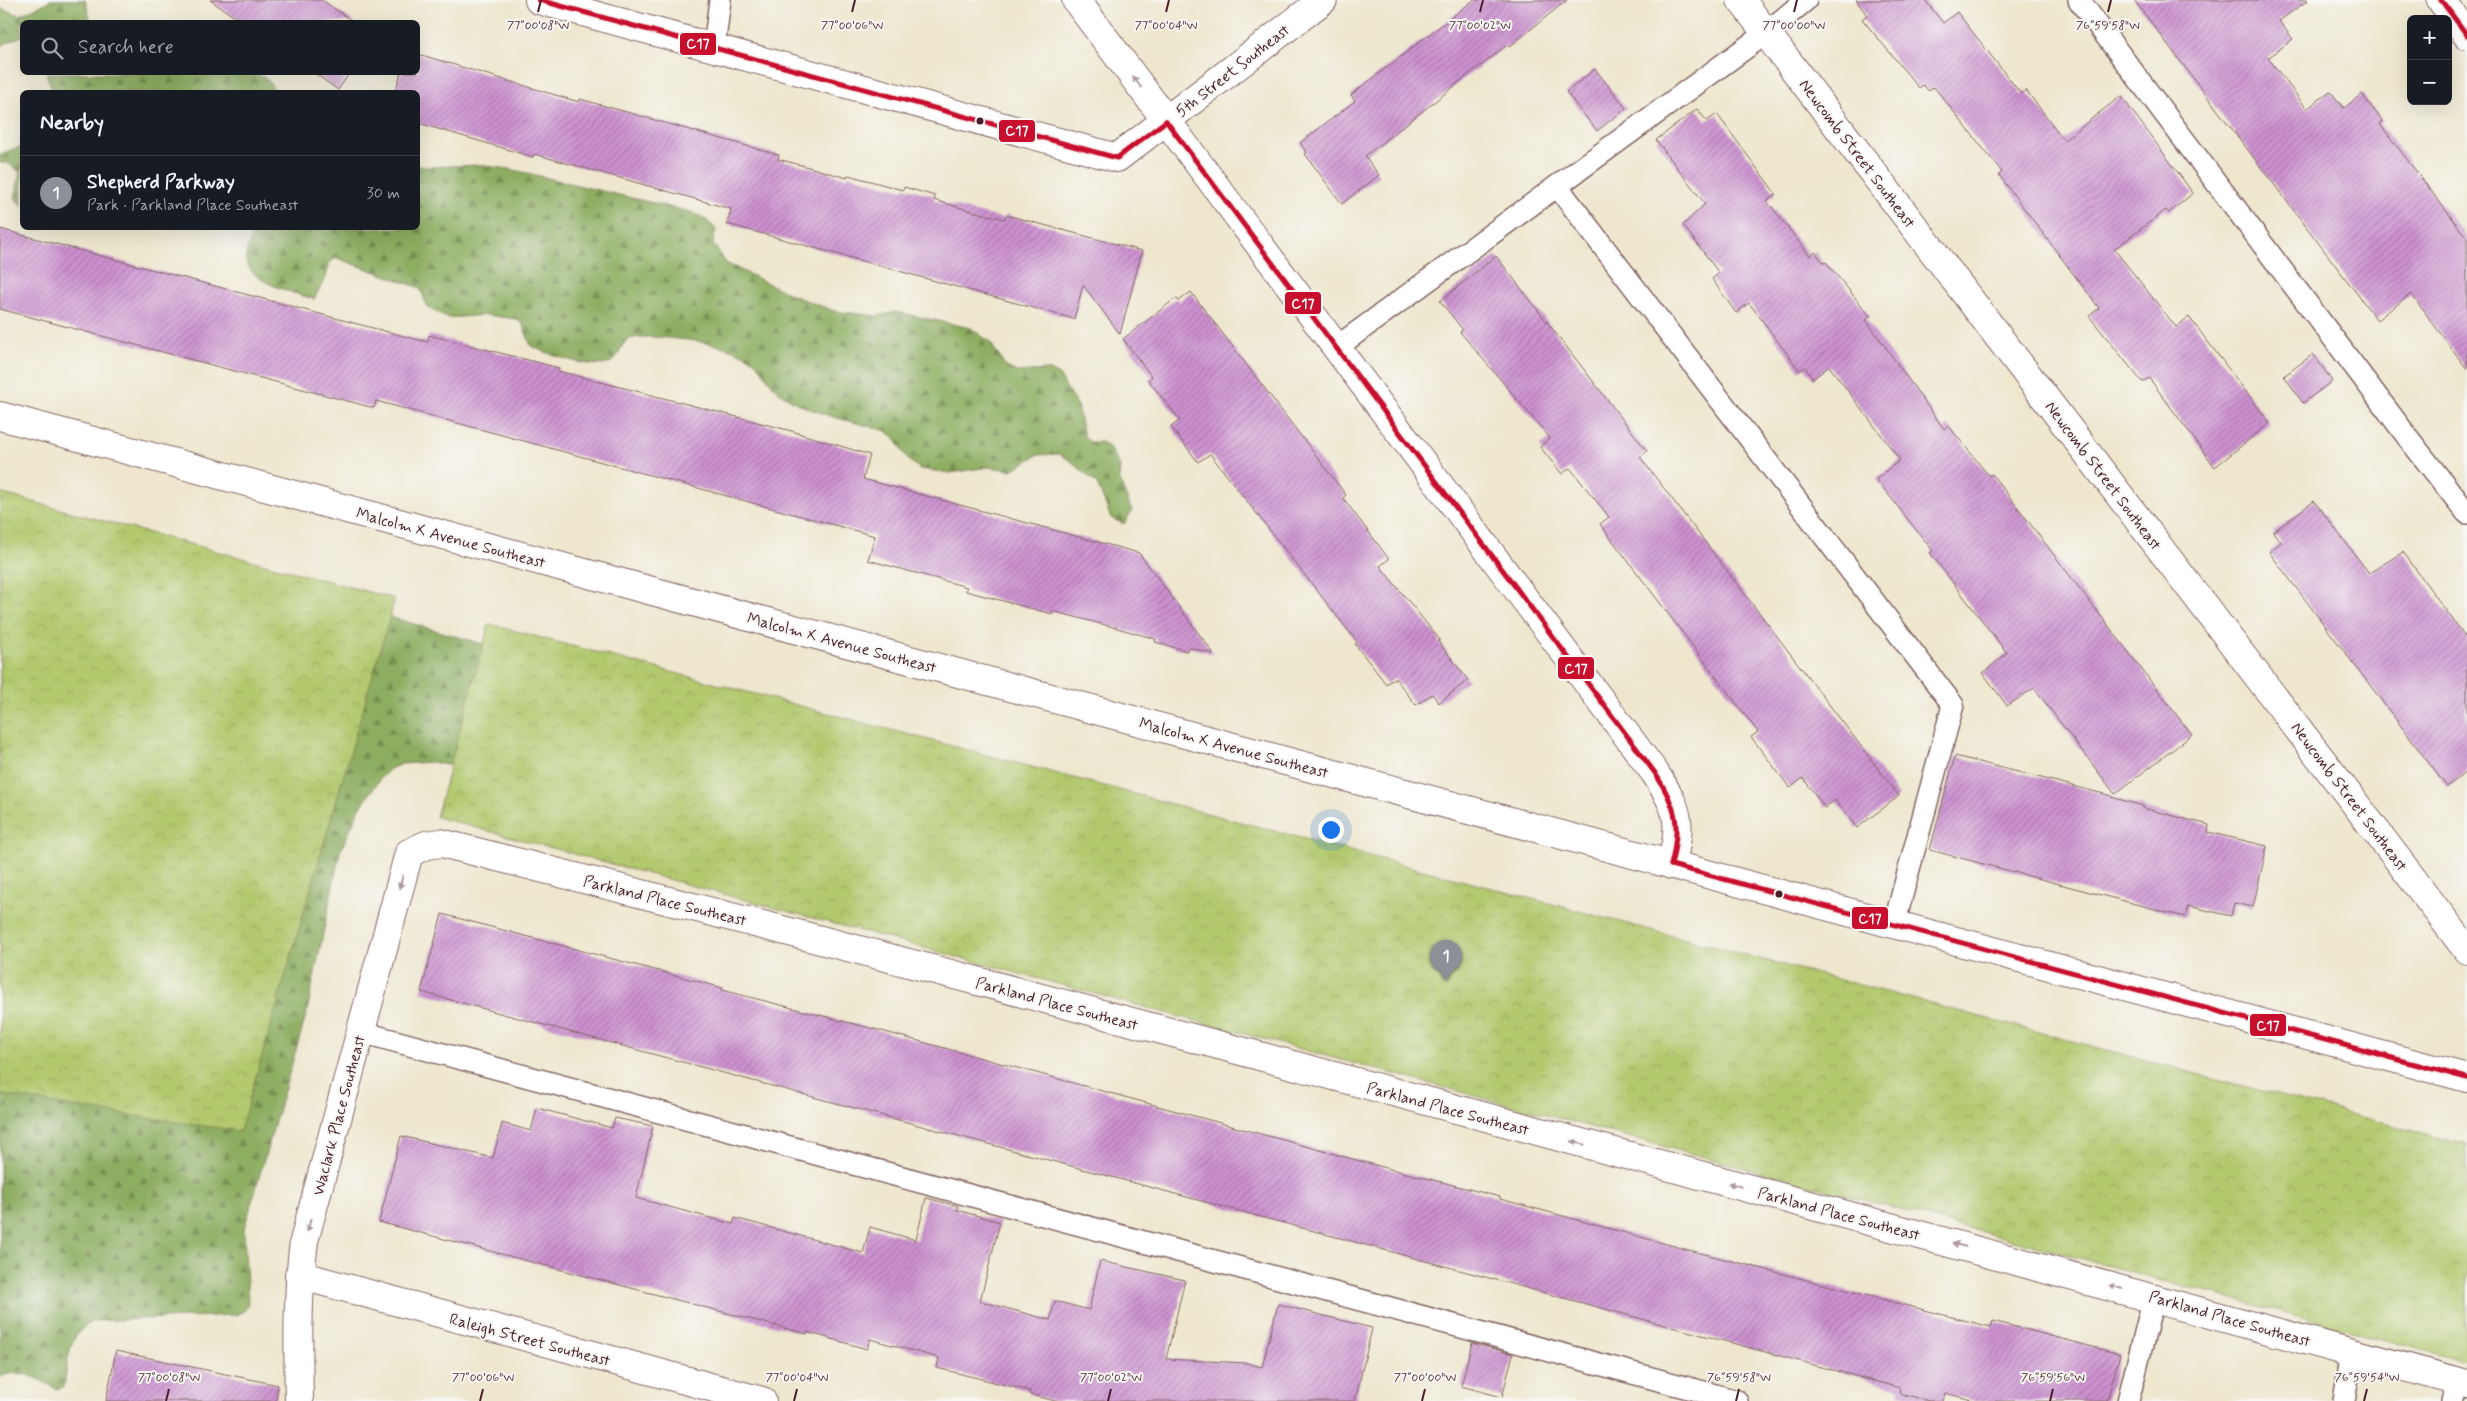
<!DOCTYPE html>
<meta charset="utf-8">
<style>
body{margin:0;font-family:Mynerve,sans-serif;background:#242831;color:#f1f3f6}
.controls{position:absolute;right:15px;top:15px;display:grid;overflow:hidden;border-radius:8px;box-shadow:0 5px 20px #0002}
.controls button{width:45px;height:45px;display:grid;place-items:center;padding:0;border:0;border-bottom:1px solid #363941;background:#171b24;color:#f1f3f6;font:25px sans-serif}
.you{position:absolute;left:1330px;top:829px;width:18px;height:18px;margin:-12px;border:4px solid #fff;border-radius:50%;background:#1a73e8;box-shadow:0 0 0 8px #1a73e833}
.badge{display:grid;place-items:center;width:32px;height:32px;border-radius:50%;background:#8c9099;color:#fff;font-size:16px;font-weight:700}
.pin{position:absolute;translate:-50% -41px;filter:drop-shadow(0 1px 2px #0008)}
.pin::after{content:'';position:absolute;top:26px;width:18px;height:15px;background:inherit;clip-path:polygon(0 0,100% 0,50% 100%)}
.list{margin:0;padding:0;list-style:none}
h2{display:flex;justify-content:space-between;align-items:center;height:65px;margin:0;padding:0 20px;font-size:21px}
h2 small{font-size:16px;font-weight:400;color:#9ea1a6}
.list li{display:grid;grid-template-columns:32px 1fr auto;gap:15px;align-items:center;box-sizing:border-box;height:75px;padding:0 20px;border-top:1px solid #363941}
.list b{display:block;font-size:19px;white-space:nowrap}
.list p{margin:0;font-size:16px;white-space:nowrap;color:#9ea1a6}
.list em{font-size:16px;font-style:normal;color:#9ea1a6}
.icon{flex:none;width:28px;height:28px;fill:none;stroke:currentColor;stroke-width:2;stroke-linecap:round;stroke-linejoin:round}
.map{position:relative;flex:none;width:2467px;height:1401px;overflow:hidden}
.search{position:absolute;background:#171b24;box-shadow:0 5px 20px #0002;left:20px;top:20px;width:400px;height:55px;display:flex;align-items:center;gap:12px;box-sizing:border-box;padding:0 18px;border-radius:8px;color:#9ea1a6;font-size:19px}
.panel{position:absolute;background:#171b24;box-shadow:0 5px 20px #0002;left:20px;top:90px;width:400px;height:140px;border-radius:8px}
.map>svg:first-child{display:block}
</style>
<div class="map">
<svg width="2467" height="1401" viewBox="0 0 2467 1401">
<defs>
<pattern id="forest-firs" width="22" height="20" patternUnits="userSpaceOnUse" patternTransform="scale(1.25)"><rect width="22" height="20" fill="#8dad61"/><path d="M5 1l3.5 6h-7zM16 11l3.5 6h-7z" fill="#758c50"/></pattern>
<pattern id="park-crowns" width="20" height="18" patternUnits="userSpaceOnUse" patternTransform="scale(1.25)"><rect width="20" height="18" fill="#b2c96e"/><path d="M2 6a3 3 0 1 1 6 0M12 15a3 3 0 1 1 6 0" fill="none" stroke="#9bac5f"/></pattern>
<pattern id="building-hatch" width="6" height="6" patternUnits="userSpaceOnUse" patternTransform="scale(1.25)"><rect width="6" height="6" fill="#cd92d1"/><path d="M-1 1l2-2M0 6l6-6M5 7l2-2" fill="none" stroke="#a877aa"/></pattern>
</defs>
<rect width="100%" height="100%" fill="#f6f6f2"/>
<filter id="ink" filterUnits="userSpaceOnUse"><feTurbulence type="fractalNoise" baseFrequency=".02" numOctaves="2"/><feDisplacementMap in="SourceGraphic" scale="10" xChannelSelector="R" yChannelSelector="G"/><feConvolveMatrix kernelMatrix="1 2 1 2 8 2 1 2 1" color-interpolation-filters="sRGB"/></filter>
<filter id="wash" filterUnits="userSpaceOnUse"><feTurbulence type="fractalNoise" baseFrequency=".0096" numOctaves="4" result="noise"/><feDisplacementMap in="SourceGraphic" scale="20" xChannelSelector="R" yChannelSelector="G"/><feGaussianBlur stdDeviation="1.12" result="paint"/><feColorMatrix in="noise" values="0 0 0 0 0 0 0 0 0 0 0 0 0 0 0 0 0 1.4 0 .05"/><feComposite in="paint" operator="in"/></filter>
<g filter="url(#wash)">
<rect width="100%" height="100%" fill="#eee7ce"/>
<g fill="url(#forest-firs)" stroke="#6c6646">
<polygon points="49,0 85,0 91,22 22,22 22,36 0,46 0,8 20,15 48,2"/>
<polygon points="46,73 256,73 267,79 276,92 53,92"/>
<polygon points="22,146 22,206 15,198 20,172 8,163 0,163 0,154"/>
<path d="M 418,165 L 426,167 L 478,165 L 510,169 L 691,212 L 704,218 L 716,229 L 713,244 L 726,263 L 794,296 L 835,311 L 878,316 L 896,312 L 971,328 L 990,342 L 1006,367 L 1017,372 L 1048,370 L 1059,375 L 1077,406 L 1084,436 L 1090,442 L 1101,442 L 1109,447 L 1120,466 L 1119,479 L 1132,511 L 1124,524 L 1111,518 L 1097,484 L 1071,461 L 1059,454 L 1037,455 L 1012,470 L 988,467 L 951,473 L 920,469 L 908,460 L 895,438 L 887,431 C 853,421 816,416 786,397 C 773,389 768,378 759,366 C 745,348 701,341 678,339 C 667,338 634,334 626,341 C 620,346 619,358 611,362 C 594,371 548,354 531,346 L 522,323 L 515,319 L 486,315 L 449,318 L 428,308 L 420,288 L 337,258 L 330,262 L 326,277 L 314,299 C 297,294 246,282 246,258 C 246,249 251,237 254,228 L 418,228 Z"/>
<path d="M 0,511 L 241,574 L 535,659 L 498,776 L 432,762 L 401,764 L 390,769 L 380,779 L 360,808 L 340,852 L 307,1012 L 244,1229 L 248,1303 L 245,1310 L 236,1315 L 94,1321 C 66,1334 69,1360 64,1387 L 56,1389 C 38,1378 21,1368 0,1377 Z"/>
</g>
<g fill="url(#park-crowns)" stroke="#7e744c">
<polygon points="0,493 395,599 240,1131 87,1109 0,1094"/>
<polygon points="489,624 2467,1145 2467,1362 436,817"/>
</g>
<g id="blocks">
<g fill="url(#building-hatch)">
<polygon points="210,0 322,0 354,22 242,22"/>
<polygon points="1474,0 1567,0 1509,47 1507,45 1365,156 1379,175 1342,204 1305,154 1307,153 1300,143 1355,101 1351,95"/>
<polygon points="1856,0 1925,0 1943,23 1957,12 2021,94 2026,90 2064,140 2121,96 2193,193 2169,213 2166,210 2114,249 2176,327 2189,317 2270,423 2215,467 2149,378 2142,382 2089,316 2099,308 1999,175 2002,172 1934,87 1929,91 1923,85 1919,88 1862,19 1867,15"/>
<polygon points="2134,0 2308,0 2279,21 2293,39 2268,58 2307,109 2330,91 2344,108 2362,94 2383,122 2380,124 2467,238 2467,369 2411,294 2377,320"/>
<polygon points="418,54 579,102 580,99 779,155 778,159 812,168 847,178 848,175 903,190 904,187 935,196 934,200 968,210 1005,219 1006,215 1142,251 1120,334 1083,285 1074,319 727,224 731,209 534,154 533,157 418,123 418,92 395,92 401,72 418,72"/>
<polygon points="1595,69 1626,108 1597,131 1566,92"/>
<polygon points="313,72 350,72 338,90"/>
<polygon points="1697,109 1707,121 1717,114 1776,194 1767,201 1810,256 1815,252 1824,263 1826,262 1870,316 1866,320 1944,429 1948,425 1989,476 1992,474 2192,735 2115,794 2034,688 2007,706 1983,673 2007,653 1930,553 1933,551 1876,479 1900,460 1829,366 1813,379 1805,367 1800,371 1749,303 1736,313 1712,279 1719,273 1683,225 1705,204 1656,140"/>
<polygon points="0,229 369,327 427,342 429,335 532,361 559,368 558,371 788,430 870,455 863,479 1139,553 1214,654 1188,647 1187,651 1155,642 1156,639 1117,628 1052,611 1052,614 966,591 967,587 868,560 875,536 376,401 374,408 0,309"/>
<polygon points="1496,256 1647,451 1640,457 1899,796 1857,828 1835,800 1825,808 1803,778 1790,788 1751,737 1758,732 1600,524 1609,517 1570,468 1562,474 1540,447 1550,438 1460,332 1463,330 1440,301"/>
<polygon points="1191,292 1346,495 1343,498 1389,559 1380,566 1440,640 1438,641 1468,680 1439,703 1432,694 1416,705 1395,678 1386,684 1355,644 1358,643 1210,454 1198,462 1171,427 1180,420 1148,380 1152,377 1123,339 1176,298 1179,301"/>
<polygon points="2313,354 2332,381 2303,403 2284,376"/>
<polygon points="2314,501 2369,573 2403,552 2467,639 2467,771 2447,787 2269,552 2281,542 2273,532"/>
<polygon points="1955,756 2112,796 2111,797 2143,806 2143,808 2209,825 2208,832 2267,846 2253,907 2234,903 2231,916 2188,906 2185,917 1930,850"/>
<polygon points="442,914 723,988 722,990 878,1030 1375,1165 1500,1197 1500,1199 1685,1249 1991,1327 1993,1321 2120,1354 2107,1401 1975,1401 1945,1393 1942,1401 1929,1401 1899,1393 1900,1388 421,992"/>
<polygon points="537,1108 612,1128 615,1118 653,1126 636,1198 733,1224 735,1218 863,1253 870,1227 916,1240 926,1198 958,1206 957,1210 1000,1222 980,1301 1050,1320 1055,1301 1089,1310 1100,1261 1185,1280 1166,1359 1247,1363 1262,1367 1278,1304 1372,1328 1355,1401 1055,1401 1029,1394 1030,1391 937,1368 939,1358 870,1339 867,1349 807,1332 807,1334 379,1222 401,1136 493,1158 502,1123 531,1131"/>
<polygon points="1472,1343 1513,1354 1502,1397 1461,1386"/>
<polygon points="116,1351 278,1385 276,1401 106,1401"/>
</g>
</g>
</g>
<g filter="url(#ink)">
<use href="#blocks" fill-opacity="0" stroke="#836564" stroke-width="1"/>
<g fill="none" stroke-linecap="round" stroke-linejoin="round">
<defs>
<g id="service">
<polyline points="2079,0 2409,439 2467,513"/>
<polyline points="714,48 720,0"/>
<polyline points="1557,186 1953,705 1894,925"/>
<polyline points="1337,347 1766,33 1806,0"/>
<polyline points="361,1032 1737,1401"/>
<polyline points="2128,1401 2154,1297"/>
<polyline points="2344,1401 2352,1352"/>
<polyline points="2452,1401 2458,1382"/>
</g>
<g id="minor">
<polyline points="539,0 1117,158 1323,0"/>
<path d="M 1076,0 L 1655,773 C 1679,810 1683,822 1671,865"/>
<polyline points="1741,0 2467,950"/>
<polyline points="2441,0 2467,35"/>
<polyline points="299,1275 762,1401"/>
<path d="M 299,1401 C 298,1347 297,1295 304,1241 L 409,853 L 426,845 L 441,843 C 1119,1013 1792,1201 2467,1384"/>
</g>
<polyline id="secondary" points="0,416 2467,1078"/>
</defs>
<use href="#service" stroke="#836564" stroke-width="24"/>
<use href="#minor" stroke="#836564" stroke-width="30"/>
<use href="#secondary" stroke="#836564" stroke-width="30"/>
<use href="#service" stroke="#fff" stroke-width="21"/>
<use href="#minor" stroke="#fff" stroke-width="28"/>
<use href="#secondary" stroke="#fff" stroke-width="28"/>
<defs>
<g id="bus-1">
<polyline points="539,0 1117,158 1166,121"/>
<polyline points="2441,0 2467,35"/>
<path d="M 1166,121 L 1655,773 C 1677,808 1681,825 1671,865"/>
<polyline points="1671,865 2467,1078"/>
</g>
</defs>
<use href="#bus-1" stroke="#f6f6f2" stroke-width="9"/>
<use href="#bus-1" stroke="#c8102e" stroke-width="5"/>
</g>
<defs><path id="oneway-solid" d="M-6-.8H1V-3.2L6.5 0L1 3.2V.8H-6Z" transform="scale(1.25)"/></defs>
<g fill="#ae9aa0">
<use href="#oneway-solid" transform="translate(1137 82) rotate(-127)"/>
<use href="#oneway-solid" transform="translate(401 882) rotate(105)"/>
<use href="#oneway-solid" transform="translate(1578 1143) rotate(-165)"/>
<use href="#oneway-solid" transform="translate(1735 1185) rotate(-165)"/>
<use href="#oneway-solid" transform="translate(309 1225) rotate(105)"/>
<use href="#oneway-solid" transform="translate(1959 1245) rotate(-165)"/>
<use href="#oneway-solid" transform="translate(2116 1287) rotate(-165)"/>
</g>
</g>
<path fill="none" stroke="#4a1f2b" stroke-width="2" d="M 538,12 L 541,0M 852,12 L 855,0M 1166,12 L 1169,0M 1480,12 L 1483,0M 1794,12 L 1797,0M 2108,12 L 2111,0M 166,1401 L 169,1389M 480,1401 L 483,1389M 794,1401 L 797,1389M 1108,1401 L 1111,1389M 1422,1401 L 1425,1389M 1736,1401 L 1739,1389M 2050,1401 L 2053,1389M 2364,1401 L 2367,1389"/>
<g fill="#4a1f2b" stroke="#f6f6f2" stroke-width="2">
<circle cx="980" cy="121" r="4.5"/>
<circle cx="1779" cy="894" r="4.5"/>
</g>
<g text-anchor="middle" stroke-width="4" stroke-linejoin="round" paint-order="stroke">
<g font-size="16" fill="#4a1f2b" stroke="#f6f6f2">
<text transform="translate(1232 70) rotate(-38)" y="6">5th Street Southeast</text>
<text transform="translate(1858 153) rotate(53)" y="6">Newcomb Street Southeast</text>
<text transform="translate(2104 475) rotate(53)" y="6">Newcomb Street Southeast</text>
<text transform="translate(451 537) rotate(15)" y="6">Malcolm X Avenue Southeast</text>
<text transform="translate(842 642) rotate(15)" y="6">Malcolm X Avenue Southeast</text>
<text transform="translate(1234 747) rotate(15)" y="6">Malcolm X Avenue Southeast</text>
<text transform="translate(2350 796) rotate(53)" y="6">Newcomb Street Southeast</text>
<text transform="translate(665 900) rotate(14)" y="6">Parkland Place Southeast</text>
<text transform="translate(1057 1003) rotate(15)" y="6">Parkland Place Southeast</text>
<text transform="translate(1448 1108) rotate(15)" y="6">Parkland Place Southeast</text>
<text transform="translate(338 1115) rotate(-75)" y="6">Waclark Place Southeast</text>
<text transform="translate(1839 1213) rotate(15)" y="6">Parkland Place Southeast</text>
<text transform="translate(2230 1318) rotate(16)" y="6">Parkland Place Southeast</text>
<text transform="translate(530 1339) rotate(15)" y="6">Raleigh Street Southeast</text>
</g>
</g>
<g font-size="12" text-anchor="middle" fill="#4a1f2b" stroke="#f6f6f2" stroke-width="4" stroke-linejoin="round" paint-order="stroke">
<text x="538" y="29">77°00'08"W</text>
<text x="852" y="29">77°00'06"W</text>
<text x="1166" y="29">77°00'04"W</text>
<text x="1480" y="29">77°00'02"W</text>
<text x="1794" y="29">77°00'00"W</text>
<text x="2108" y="29">76°59'58"W</text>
<text x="169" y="1381">77°00'08"W</text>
<text x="483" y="1381">77°00'06"W</text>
<text x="797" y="1381">77°00'04"W</text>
<text x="1111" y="1381">77°00'02"W</text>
<text x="1425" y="1381">77°00'00"W</text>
<text x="1739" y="1381">76°59'58"W</text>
<text x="2053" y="1381">76°59'56"W</text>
<text x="2367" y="1381">76°59'54"W</text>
</g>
<g stroke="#f6f6f2" stroke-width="2">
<rect x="679" y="32" width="38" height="24" rx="5" fill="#c8102e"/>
<rect x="998" y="119" width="38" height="24" rx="5" fill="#c8102e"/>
<rect x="1284" y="291" width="38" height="24" rx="5" fill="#c8102e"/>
<rect x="1557" y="656" width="38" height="24" rx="5" fill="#c8102e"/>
<rect x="1851" y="906" width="38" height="24" rx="5" fill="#c8102e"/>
<rect x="2249" y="1013" width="38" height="24" rx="5" fill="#c8102e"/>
</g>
<g font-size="14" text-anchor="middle" font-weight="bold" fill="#fff">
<text x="698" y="48">C17</text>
<text x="1017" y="135">C17</text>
<text x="1303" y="308">C17</text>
<text x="1576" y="673">C17</text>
<text x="1870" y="923">C17</text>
<text x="2268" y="1030">C17</text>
</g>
</svg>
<div class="controls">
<button>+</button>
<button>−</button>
</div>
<div class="you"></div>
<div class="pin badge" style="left:1446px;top:981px">1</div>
<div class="search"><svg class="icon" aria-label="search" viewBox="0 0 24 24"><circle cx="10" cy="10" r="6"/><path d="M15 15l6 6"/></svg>Search here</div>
<section class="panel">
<h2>Nearby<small></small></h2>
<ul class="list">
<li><span class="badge">1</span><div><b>Shepherd Parkway</b><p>Park · Parkland Place Southeast</p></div><em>30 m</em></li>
</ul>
</section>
</div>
